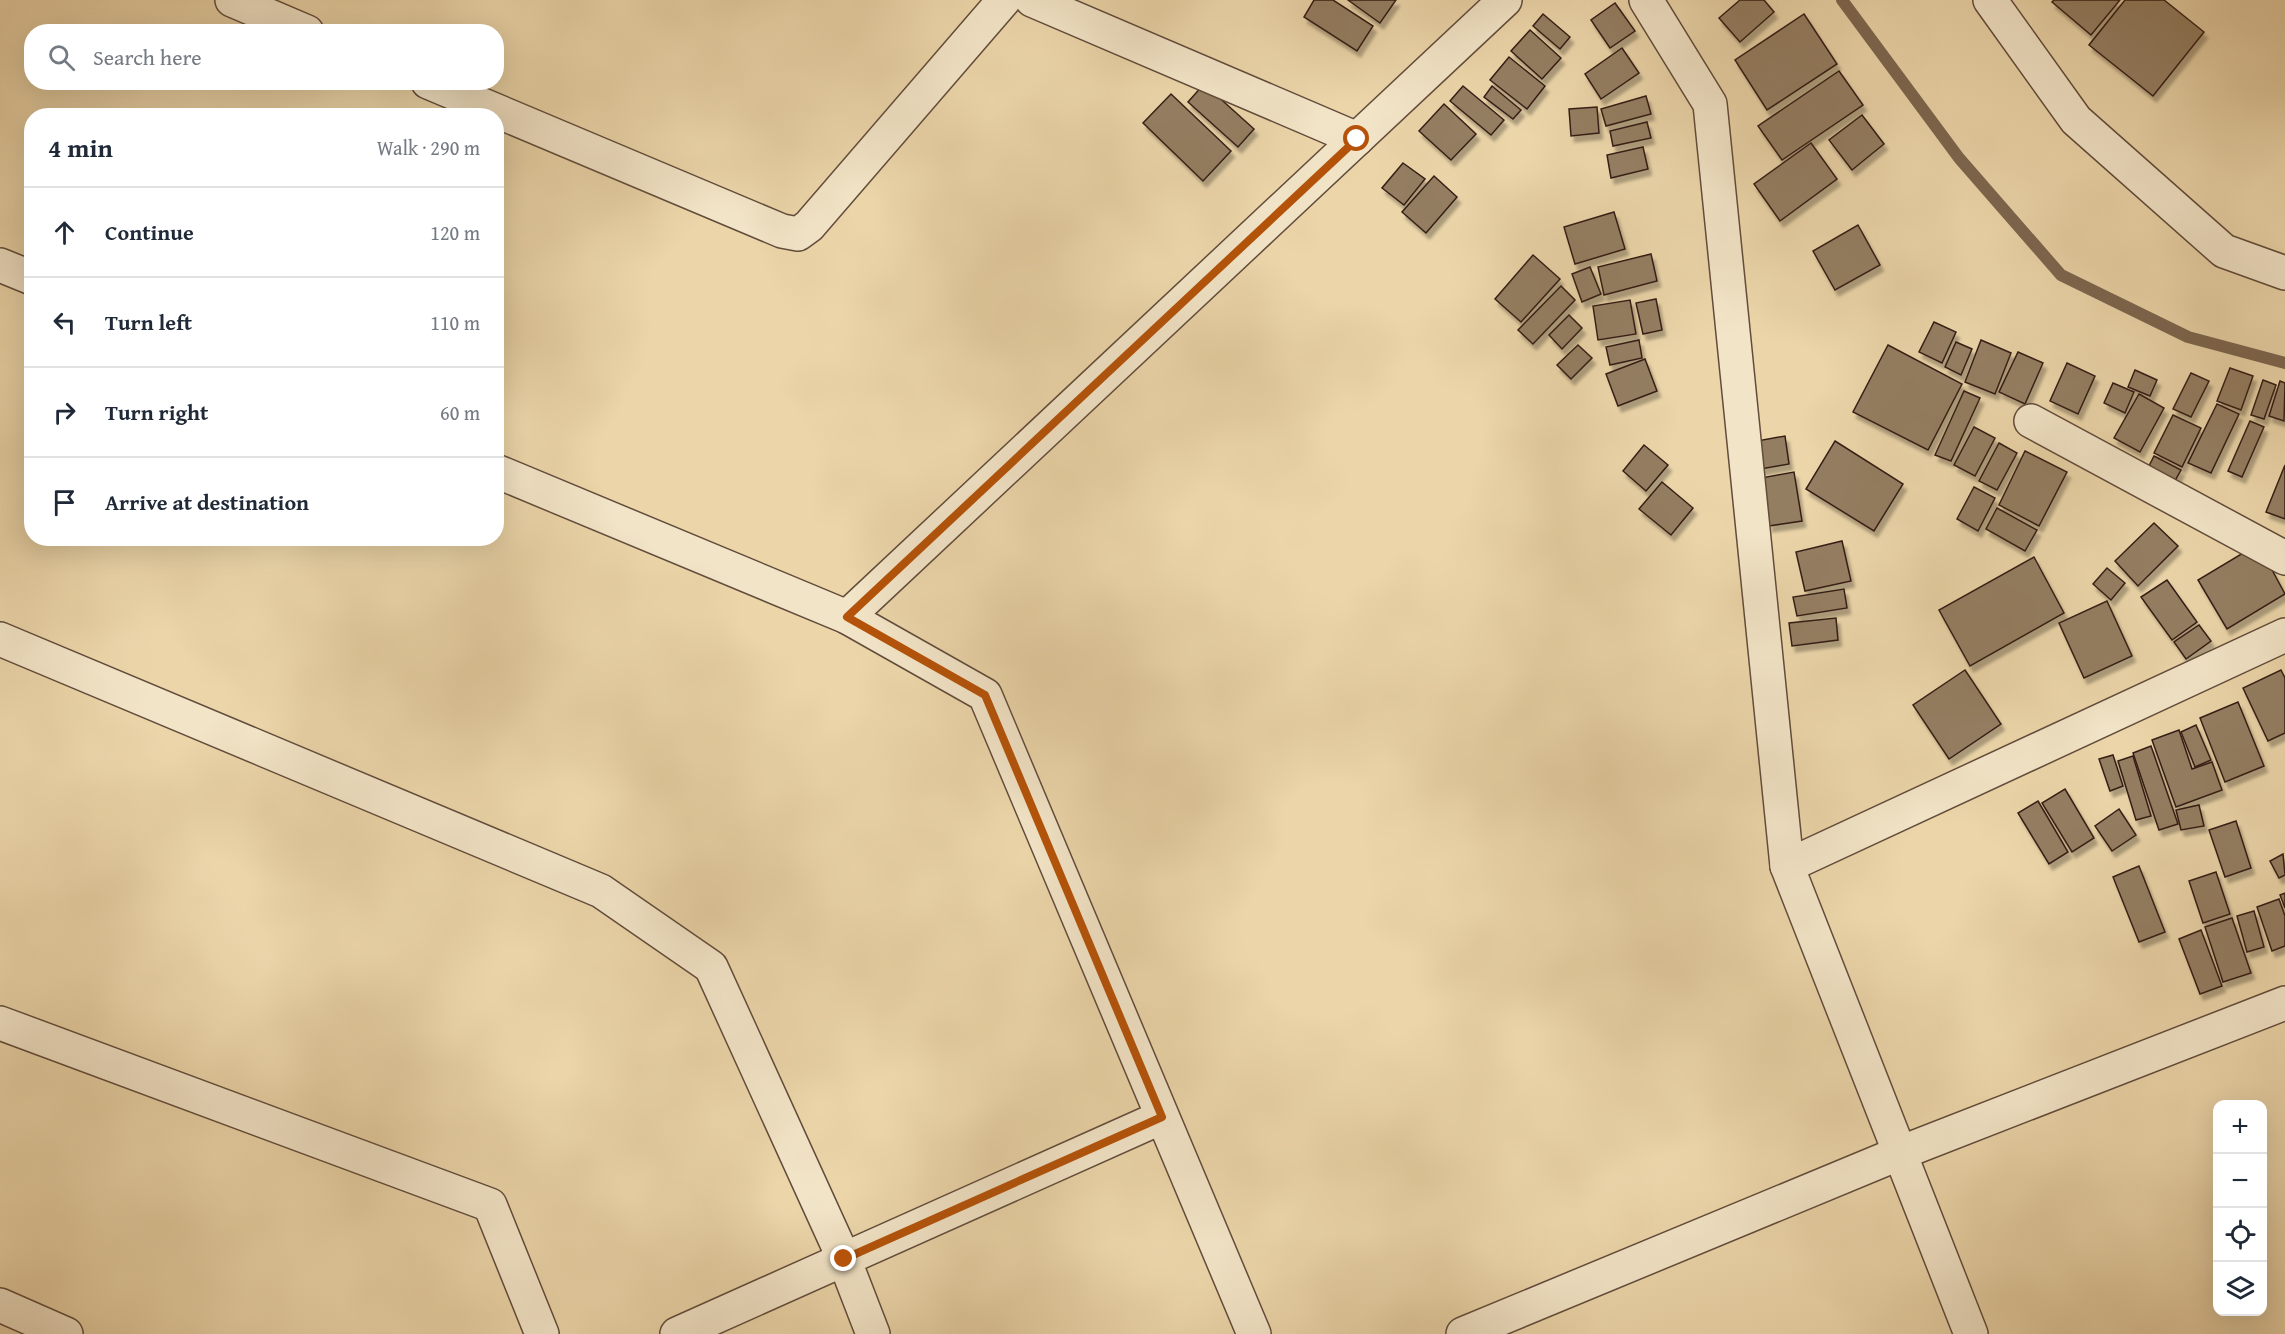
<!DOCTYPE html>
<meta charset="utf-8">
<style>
body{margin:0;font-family:"Gentium Book Plus",serif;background:#f2f2f3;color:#1f2937}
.controls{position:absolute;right:18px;bottom:18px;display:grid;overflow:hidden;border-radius:12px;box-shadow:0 6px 24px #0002}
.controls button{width:54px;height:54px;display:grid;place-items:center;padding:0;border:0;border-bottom:2px solid #e0e1e3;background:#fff;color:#1f2937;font:30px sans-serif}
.stop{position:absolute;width:18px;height:18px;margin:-14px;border:4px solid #b45309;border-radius:50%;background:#fff}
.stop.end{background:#b45309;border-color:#fff;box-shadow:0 2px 6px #0008}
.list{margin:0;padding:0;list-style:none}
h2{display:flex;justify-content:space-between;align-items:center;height:78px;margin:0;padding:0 24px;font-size:26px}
h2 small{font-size:20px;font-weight:400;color:#747a83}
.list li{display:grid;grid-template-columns:39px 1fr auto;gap:18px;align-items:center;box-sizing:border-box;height:90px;padding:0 24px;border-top:2px solid #e0e1e3}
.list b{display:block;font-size:22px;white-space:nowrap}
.list em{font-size:20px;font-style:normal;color:#747a83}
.icon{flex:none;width:33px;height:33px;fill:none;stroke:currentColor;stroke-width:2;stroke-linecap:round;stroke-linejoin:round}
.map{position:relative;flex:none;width:2285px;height:1334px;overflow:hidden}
.search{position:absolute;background:#fff;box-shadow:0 6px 24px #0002;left:24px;top:24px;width:480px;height:66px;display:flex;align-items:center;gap:15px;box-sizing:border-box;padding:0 21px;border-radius:24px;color:#747a83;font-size:22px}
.panel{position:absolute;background:#fff;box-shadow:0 6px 24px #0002;left:24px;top:108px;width:480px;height:438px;border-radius:24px}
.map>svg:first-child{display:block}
</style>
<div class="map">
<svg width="2285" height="1334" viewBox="0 0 2285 1334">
<defs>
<filter id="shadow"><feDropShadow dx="3.5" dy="6" stdDeviation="1.5" flood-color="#0004"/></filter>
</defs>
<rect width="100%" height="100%" fill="#ebd5a9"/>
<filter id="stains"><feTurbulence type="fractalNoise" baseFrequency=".00333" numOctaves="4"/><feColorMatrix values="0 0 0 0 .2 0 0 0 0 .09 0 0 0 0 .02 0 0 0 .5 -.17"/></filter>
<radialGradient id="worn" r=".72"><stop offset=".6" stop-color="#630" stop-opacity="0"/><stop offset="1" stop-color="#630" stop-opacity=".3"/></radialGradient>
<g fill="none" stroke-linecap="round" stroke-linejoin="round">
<polyline stroke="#7d6750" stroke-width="12" points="1842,0 1959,158 2061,275 2188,337 2285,363"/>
</g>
<g fill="#947e62" stroke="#351f16" stroke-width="1.5" filter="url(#shadow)">
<polygon points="1314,0 1333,0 1373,26 1357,51 1304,17"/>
<polygon points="1348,0 1396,0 1380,23"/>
<polygon points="1740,0 1764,0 1774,12 1740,42 1719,18"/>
<polygon points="2054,0 2120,0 2091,35 2052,2"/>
<polygon points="2125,0 2164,0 2204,32 2153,96 2089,45"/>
<polygon points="1615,3 1635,31 1610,48 1591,20"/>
<polygon points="1543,14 1570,37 1560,49 1533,26"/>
<polygon points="1804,14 1837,64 1767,110 1735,60"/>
<polygon points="1530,30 1561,58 1542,79 1511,51"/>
<polygon points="1622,48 1639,73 1601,99 1585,74"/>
<polygon points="1509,57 1545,86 1527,109 1490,80"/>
<polygon points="1839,71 1863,105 1782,160 1758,126"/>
<polygon points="1204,84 1254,129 1238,147 1188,102"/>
<polygon points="1463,86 1504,120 1491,135 1450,101"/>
<polygon points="1492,86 1521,110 1513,119 1484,97"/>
<polygon points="1171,94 1231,151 1203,181 1143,123"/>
<polygon points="1646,96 1651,114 1606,126 1601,109"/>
<polygon points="1444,104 1476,134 1451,160 1419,131"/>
<polygon points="1597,107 1599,133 1571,136 1569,109"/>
<polygon points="1862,115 1884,144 1852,170 1829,140"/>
<polygon points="1647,122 1651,138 1613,146 1610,131"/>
<polygon points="1811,143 1837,179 1780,221 1754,184"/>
<polygon points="1643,147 1648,169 1611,178 1607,155"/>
<polygon points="1403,163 1425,179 1404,205 1382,188"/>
<polygon points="1434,176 1457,197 1426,233 1402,212"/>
<polygon points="1614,212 1625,249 1575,264 1564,227"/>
<polygon points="1858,225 1880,265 1835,290 1813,251"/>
<polygon points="1651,254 1657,281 1604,295 1598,267"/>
<polygon points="1533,255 1560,279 1521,322 1495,299"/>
<polygon points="1590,267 1601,294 1582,302 1572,274"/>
<polygon points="1561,286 1575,300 1533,344 1518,330"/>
<polygon points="1656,299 1662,330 1643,334 1636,303"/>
<polygon points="1630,300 1636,334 1598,340 1593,306"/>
<polygon points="1569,315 1582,328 1562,349 1549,335"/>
<polygon points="1934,322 1956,332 1942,363 1919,352"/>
<polygon points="1639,340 1642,358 1610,365 1606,347"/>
<polygon points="1981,340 2011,353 1995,394 1965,382"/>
<polygon points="1956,342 1972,349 1961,375 1945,367"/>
<polygon points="1578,345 1592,358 1571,379 1557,365"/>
<polygon points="1888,345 1962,384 1928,450 1853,412"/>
<polygon points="2018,352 2043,363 2025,404 1999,392"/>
<polygon points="1645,359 1657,391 1618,406 1606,374"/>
<polygon points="2067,363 2095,376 2078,414 2050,401"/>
<polygon points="2230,368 2253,376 2241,410 2217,401"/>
<polygon points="2135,370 2157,380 2150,396 2128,387"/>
<polygon points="2191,373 2209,381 2191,417 2173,409"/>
<polygon points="2263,380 2276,385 2264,419 2251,415"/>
<polygon points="2280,381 2285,383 2284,421 2269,416"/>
<polygon points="2113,383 2134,392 2125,413 2104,403"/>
<polygon points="1964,391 1980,398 1951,461 1935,455"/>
<polygon points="2139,394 2164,408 2140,452 2114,438"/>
<polygon points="2217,404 2239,414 2211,473 2188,463"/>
<polygon points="2173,415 2201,428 2182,467 2154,453"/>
<polygon points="2250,421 2264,427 2242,477 2228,471"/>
<polygon points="1974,427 1995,438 1975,476 1954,465"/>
<polygon points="1785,436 1789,464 1761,469 1757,441"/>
<polygon points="1835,441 1903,484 1874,531 1806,489"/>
<polygon points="1999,443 2017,453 1997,490 1979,481"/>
<polygon points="1644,445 1668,465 1646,491 1623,471"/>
<polygon points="2025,451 2067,472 2039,526 1999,505"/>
<polygon points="2154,456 2181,470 2172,486 2146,472"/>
<polygon points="2285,465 2285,519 2266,512"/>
<polygon points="1794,472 1802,521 1769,526 1761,478"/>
<polygon points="1662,482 1693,508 1671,535 1639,509"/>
<polygon points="1974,487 1995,498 1978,531 1957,519"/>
<polygon points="1997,508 2037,530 2025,551 1986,529"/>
<polygon points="2154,523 2178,546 2138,586 2115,561"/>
<polygon points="1842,541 1851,581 1805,591 1796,552"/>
<polygon points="2258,544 2285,594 2227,629 2198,580"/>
<polygon points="2034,557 2064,613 1970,666 1939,610"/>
<polygon points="2107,568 2125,583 2111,600 2093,584"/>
<polygon points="2167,580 2197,622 2172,640 2141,597"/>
<polygon points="1844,589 1847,608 1797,616 1793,597"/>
<polygon points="2107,601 2132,656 2084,678 2059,623"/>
<polygon points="1836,618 1838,640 1792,646 1789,623"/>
<polygon points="2199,625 2211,641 2186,659 2174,642"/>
<polygon points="1965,670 2001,724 1949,759 1913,705"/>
<polygon points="2281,670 2285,678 2285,733 2268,741 2243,688"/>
<polygon points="2238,702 2264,766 2225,782 2200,718"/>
<polygon points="2196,725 2211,760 2195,767 2181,732"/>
<polygon points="2179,730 2192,769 2212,762 2222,790 2176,807 2152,740"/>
<polygon points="2151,746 2178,824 2159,830 2133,753"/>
<polygon points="2113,755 2123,786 2110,791 2099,759"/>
<polygon points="2133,756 2151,816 2136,820 2118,761"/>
<polygon points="2065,789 2094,838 2072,852 2042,803"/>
<polygon points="2038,801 2068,852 2049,864 2018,813"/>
<polygon points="2199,805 2204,826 2181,830 2176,810"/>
<polygon points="2119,809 2136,835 2112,851 2095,826"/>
<polygon points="2236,821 2251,868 2225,877 2209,830"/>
<polygon points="2283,854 2285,875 2279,878 2270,861"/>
<polygon points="2139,866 2165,932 2139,942 2113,877"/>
<polygon points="2216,872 2230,914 2203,923 2189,881"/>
<polygon points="2285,893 2285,908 2280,895"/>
<polygon points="2279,899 2285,916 2285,946 2272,951 2257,907"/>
<polygon points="2254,911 2264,947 2247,952 2237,916"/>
<polygon points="2232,918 2251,973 2223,982 2205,927"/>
<polygon points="2201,930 2222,986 2200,994 2179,939"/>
</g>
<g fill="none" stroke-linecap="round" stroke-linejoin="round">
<defs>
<g id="street">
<polyline points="232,0 307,32"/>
<polyline points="1032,0 1357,139"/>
<polyline points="1646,0 1710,104 1787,866 1971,1334"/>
<polyline points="1990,0 2076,120 2224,251 2285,273"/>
<polyline points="428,82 782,231 798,234 809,226 1004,0"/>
<polyline points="0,265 32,278"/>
<polyline points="2031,421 2285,558"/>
<polyline points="496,471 847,617 985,695 1254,1334"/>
<polyline points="847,617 1505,0"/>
<polyline points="0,639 601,891 711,967 844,1259 873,1334"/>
<polyline points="1787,866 2285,635"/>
<polyline points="0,1023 490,1205 542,1334"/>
<polyline points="0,1305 66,1334"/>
<polyline points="677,1334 1162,1117"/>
<polyline points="1463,1334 1900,1153 2285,1003"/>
</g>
</defs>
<use href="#street" stroke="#624c3b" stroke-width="36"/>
<use href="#street" stroke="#f2e4c7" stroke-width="33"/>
</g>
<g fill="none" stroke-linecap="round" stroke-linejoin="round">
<polyline stroke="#b45309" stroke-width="8" points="844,1259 1162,1117 985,695 847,617 1357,139"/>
</g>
<rect width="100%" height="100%" filter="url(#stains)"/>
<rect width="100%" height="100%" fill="url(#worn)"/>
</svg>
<div class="controls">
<button>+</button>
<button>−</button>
<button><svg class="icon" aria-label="locate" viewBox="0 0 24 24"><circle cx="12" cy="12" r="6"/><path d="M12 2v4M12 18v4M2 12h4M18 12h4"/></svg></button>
<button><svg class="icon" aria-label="layers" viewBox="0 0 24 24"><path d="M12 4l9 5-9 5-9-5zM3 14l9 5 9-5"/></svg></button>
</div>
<div class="stop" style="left:1357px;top:139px"></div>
<div class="stop end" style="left:844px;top:1259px"></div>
<div class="search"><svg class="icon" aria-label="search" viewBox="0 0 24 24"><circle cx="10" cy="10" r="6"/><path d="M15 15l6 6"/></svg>Search here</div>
<section class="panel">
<h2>4 min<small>Walk · 290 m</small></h2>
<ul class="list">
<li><svg class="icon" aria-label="ahead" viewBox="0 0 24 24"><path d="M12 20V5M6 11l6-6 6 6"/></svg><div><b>Continue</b></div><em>120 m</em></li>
<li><svg class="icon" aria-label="left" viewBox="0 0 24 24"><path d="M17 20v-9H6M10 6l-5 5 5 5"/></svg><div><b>Turn left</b></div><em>110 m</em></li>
<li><svg class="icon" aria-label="right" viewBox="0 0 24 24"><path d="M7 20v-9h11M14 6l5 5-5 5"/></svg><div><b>Turn right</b></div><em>60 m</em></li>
<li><svg class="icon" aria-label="arrive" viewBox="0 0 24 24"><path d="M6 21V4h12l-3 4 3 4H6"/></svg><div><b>Arrive at destination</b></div></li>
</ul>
</section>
</div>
